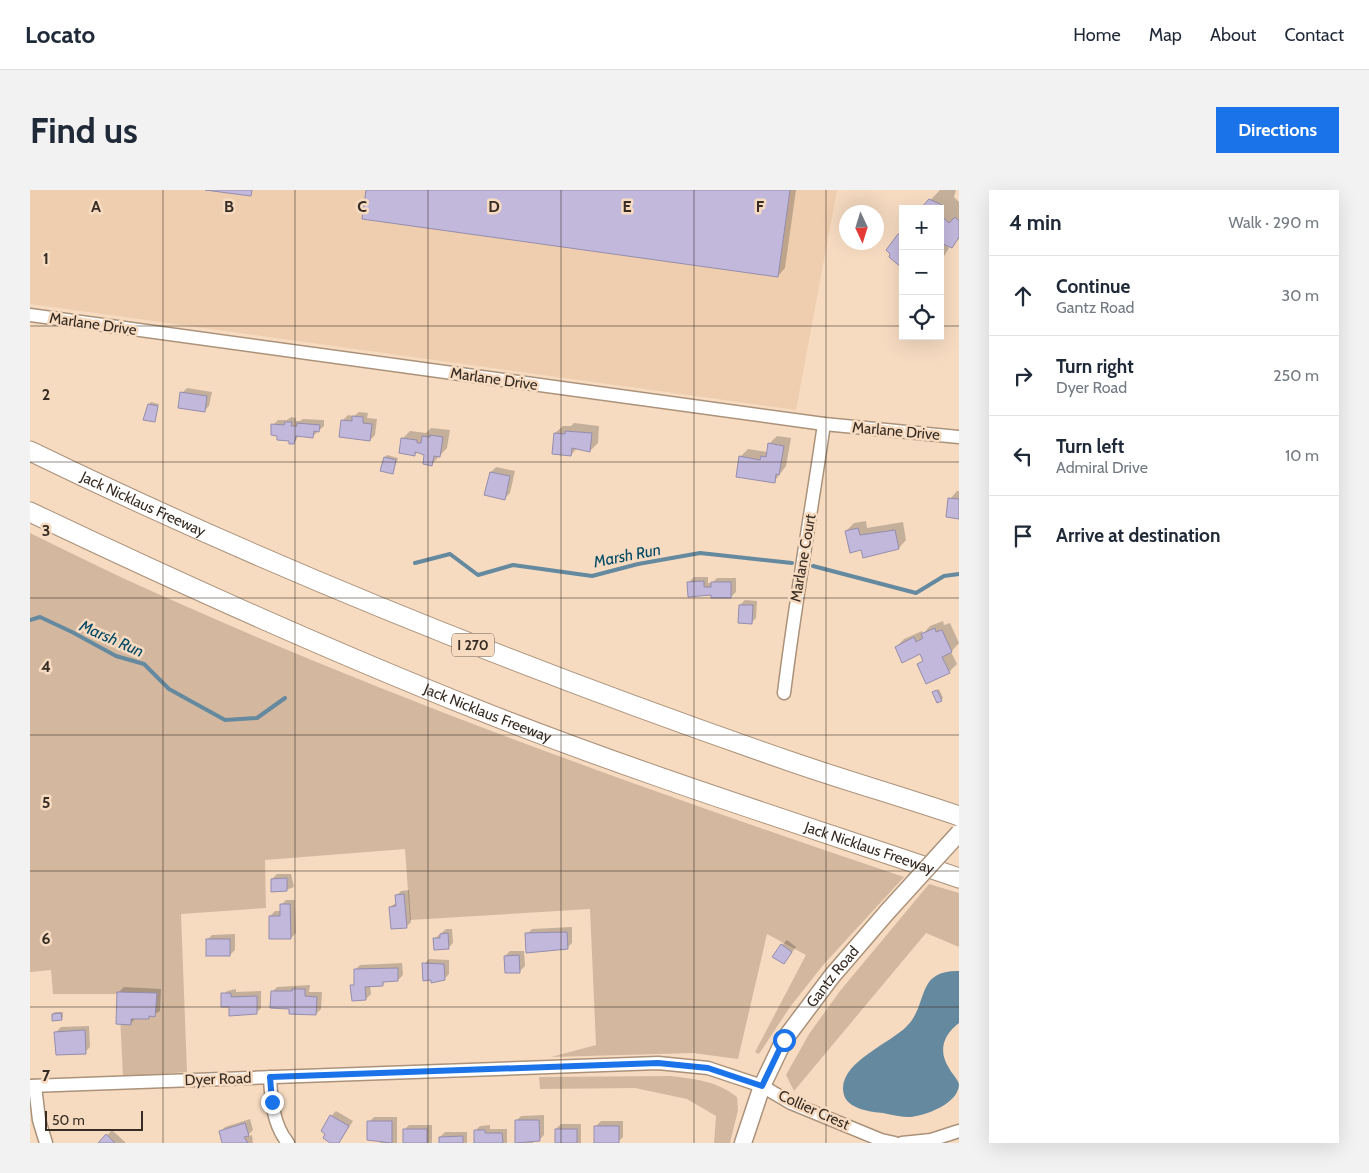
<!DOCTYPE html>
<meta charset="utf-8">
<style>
body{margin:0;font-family:Cabin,sans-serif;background:#f2f2f3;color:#1f2937}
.controls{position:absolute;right:15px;top:15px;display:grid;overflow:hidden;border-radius:0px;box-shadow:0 5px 20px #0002}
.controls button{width:45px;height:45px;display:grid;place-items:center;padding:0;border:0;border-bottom:1px solid #e0e1e3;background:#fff;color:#1f2937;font:25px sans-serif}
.compass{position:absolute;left:809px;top:15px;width:45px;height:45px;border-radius:50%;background:#fff;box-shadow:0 5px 20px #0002;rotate:176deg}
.scale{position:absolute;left:15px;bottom:12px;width:98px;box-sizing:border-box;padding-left:5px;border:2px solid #372c23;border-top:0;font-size:14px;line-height:18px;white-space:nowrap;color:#372c23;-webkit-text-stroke:4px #f6dbc1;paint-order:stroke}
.stop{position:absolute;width:15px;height:15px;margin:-11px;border:4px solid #1a73e8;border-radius:50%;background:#fff}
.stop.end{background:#1a73e8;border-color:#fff;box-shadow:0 1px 5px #0008}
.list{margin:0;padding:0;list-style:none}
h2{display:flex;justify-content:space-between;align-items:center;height:65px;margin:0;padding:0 20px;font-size:21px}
h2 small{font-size:16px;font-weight:400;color:#747a83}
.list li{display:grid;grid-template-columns:32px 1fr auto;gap:15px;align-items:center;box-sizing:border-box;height:80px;padding:0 20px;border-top:1px solid #e0e1e3}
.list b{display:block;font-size:19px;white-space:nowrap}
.list p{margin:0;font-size:16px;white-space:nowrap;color:#747a83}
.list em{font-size:16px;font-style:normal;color:#747a83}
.icon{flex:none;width:28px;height:28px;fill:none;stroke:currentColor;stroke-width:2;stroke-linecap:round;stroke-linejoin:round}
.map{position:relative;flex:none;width:929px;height:953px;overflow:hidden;border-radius:0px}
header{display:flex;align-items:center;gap:30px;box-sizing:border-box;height:70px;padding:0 25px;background:#fff;border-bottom:1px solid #e0e1e3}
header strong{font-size:24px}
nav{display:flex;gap:28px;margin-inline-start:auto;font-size:18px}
.intro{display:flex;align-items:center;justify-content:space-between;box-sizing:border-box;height:120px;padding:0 30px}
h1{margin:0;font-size:35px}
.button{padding:12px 22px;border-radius:0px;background:#1a73e8;color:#fff;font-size:18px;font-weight:700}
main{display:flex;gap:30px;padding:0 30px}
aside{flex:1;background:#fff;border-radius:0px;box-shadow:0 5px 20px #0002}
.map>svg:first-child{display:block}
</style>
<header>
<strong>Locato</strong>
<nav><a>Home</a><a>Map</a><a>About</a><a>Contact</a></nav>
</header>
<div class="intro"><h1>Find us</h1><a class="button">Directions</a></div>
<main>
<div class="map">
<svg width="929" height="953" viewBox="0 0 929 953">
<rect width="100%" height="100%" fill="#f6dbc1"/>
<polygon fill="#efceaf" points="0,0 807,0 766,220 0,114"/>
<g fill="#d3b89f">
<path d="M 0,343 C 43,364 85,385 128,404 C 371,513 622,602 874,687 L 794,774 L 760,817 L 729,864 L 725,862 L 776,765 L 737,744 L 708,869 L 663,863 L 521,867 L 566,855 L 560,719 L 380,730 L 375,659 L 235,670 L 236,718 L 151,724 L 157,882 L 93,887 L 89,804 L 23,804 L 21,780 L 0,782 Z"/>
<polygon points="899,694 929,703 929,757 896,743 764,901 756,885 779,844 810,801"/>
<path d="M 640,886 C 664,889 688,891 707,907 L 708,920 L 700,953 L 684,953 L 686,926 L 657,909 L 605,898 L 510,899 L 509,887 Z"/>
</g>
<path fill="#65899e" d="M 929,781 L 929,833 C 913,845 908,861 919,878 C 922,884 927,888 929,894 C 929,914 894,926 880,927 C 871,927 862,925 853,923 C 841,922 818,919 814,905 C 805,874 860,854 877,836 C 899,814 885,780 929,781 Z"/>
<g fill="#0003">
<polygon points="337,0 766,0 755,78 748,86"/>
<polygon points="910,0 926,0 924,7 929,12 929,49 921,56 914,54 919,58 910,73 910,19 892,19"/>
<polygon points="157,198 182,202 179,216 174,221 152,203"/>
<polygon points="121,212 129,214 124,231 119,214"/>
<polygon points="329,222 338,223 337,228 347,229 345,245 340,250 313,230 318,225 324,226"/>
<polygon points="261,227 266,228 266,231 270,231 273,229 294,230 294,236 283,246 269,245 264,253 243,235 248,230 257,230"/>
<polygon points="544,233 569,236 568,253 560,261 547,258 541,265 525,243 533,236 541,236"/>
<polygon points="401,238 420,240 417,258 402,274 396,264 387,262 385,265 373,248 380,241 396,243"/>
<polygon points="747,246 761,248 756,276 744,292 710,267 718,259 737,262 739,254"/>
<polygon points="357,265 368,268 363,282 355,267"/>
<polygon points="466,277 485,281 480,303 475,308 456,304 461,282"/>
<polygon points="927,301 929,301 929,327 920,309"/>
<polygon points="836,331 837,338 873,332 876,350 869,358 832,359 816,341 824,333"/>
<polygon points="664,387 678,387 678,393 682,393 687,388 706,388 706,402 701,407 683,404 659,406 659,392"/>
<polygon points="715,410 727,411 726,428 721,433 710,415"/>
<polygon points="913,431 914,435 920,433 929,453 921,462 927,474 919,482 889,475 894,469 890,462 866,457 874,449 892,441 893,444 900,436"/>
<polygon points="909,499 913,508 911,510 906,501"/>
<polygon points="247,684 261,684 264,697 256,700 242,689"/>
<polygon points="379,700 381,732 376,737 360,717 367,712 366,706 371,701"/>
<polygon points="256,710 265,710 266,743 261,748 240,726 245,721 251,721 251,715"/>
<polygon points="542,737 542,753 537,758 497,744 502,739"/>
<polygon points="416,739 422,739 423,753 418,758 404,749"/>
<polygon points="205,744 205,760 200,765 177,750 182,745"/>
<polygon points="757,750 766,757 754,773 752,755"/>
<polygon points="480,761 494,761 495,776 490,781 475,766"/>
<polygon points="399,769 419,770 419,784 414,789 402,789 394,774"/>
<polygon points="372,773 373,785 368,790 357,790 352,795 340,795 341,804 336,809 322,796 325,792 325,780 330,775"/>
<polygon points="280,795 279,802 292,802 291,819 286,824 260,818 242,802 247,797"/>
<polygon points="94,797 131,799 130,821 118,828 105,829 100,834 89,802"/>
<polygon points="206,799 206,802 231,801 231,818 226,823 200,815 192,806 197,801"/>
<polygon points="25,822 33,822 33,827 31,829 23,824"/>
<polygon points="59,836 60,857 55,862 26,842 31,837"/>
<polygon points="306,921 323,931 309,953 303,953 301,926"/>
<polygon points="514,925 514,945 509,950 503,950 503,953 486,953 486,931 491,926"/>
<polygon points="344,927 367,927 367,953 350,953 350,948 339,932"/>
<polygon points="220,929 223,940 216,947 222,945 223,953 194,953 190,942 195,937"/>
<polygon points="571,931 593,931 593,947 588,952 566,953 566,936"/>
<polygon points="531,934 551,934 551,953 526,953 526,939"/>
<polygon points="379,935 402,935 402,953 374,953 374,940"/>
<polygon points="460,935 460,939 477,939 477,953 445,953 445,941 450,936"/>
<polygon points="82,940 96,953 70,953"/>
<polygon points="415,942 437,942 437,953 410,953 410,947"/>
</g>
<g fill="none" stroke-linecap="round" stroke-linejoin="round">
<g stroke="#65899e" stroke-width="4">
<polyline points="385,373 420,364 448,385 483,375 562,386 608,374 670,363 762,373"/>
<polyline points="783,376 886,403 914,386 929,384"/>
<polyline points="0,430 10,427 42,442 86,466 114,474 139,499 195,530 227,528 255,508"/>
</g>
</g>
<g fill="#c2b8dc" stroke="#958dac">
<polygon points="175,0 222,0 221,6"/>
<polygon points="336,0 760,0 748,87 332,29"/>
<polygon points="899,9 912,15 910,19 890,19"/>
<polygon points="910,25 919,33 925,27 929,31 929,47 922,58 913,54 910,57"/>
<polygon points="868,44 873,46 873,79 859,67 860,64 856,60"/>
<polygon points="150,202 177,206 175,222 148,218"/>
<polygon points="118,214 128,216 125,232 113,230"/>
<polygon points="322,226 333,227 333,233 342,234 340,251 309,247 311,230 322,231"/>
<polygon points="255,232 262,232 261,236 267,236 267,233 290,235 289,242 284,241 283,248 266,246 264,254 259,254 259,251 247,250 247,246 241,245 241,234 254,235"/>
<polygon points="535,241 562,243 560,262 542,258 541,266 522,264 524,243 535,244"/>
<polygon points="400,245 413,247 410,267 404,266 402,276 393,274 394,265 389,263 385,262 385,266 369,263 371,248 387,250 387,253 391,253 392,246 400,247"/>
<polygon points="738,253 754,256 749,285 746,284 745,293 706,287 709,266 730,270 731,266 736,267"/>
<polygon points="354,267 366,270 363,284 350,281"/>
<polygon points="460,282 480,286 475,310 454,305"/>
<polygon points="918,308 929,309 929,329 916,327"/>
<polygon points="828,338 830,345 865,340 869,359 833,368 831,360 820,363 815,341"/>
<polygon points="674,391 674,397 681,397 681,392 701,392 701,408 681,408 681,405 658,407 657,392"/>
<polygon points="709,415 723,415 722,434 708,433"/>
<polygon points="905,438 906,442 912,440 922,462 912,467 920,483 896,494 887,474 893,471 890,464 872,473 865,457 884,447 886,452 893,448 891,444"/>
<polygon points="907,500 912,511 907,513 902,502"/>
<polygon points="257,688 257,701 241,702 241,689"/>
<polygon points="374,704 377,738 361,739 359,717 366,716 365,705"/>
<polygon points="250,714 260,714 261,749 239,749 239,726 250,726"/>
<polygon points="537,742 538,759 496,763 495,743"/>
<polygon points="418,743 419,759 404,760 403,748 410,748 410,744"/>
<rect x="176" y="749" width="24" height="17"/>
<polygon points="751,754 762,762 754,774 742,767"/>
<polygon points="489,765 490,783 475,783 474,766"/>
<polygon points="392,773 414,774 415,790 401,793 401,790 393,791"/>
<polygon points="368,778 368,791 353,792 353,796 335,797 336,810 322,811 320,795 324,795 324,779"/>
<polygon points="262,799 275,799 275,806 287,807 286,825 259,824 259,819 240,818 241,801 262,801"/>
<polygon points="87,802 127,803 125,827 119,826 119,829 101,829 101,835 86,834"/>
<polygon points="191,803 201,803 201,807 227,806 227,824 199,826 199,817 191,817"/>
<polygon points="31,823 32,830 22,831 22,824"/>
<polygon points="55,840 56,864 26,865 24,842"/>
<polygon points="300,925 319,936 309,953 300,953 293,948 295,944 291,941"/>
<polygon points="485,930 509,930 510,951 485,953"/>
<polygon points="337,931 362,931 362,953 337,950"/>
<polygon points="215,933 219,946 214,947 218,953 192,953 189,941"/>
<rect x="564" y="936" width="25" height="17"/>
<rect x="373" y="939" width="24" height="14"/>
<rect x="525" y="939" width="22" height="14"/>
<polygon points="444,940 455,940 455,943 472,943 473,953 444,953"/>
<polygon points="76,944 85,953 68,953"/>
<polygon points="433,946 433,953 409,953 409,947"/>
</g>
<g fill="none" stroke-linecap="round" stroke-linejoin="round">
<defs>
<g id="minor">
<polyline points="0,125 794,234 929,247"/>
<path d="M 754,503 C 765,413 781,324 794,234"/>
<path d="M 240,887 C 241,909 243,935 258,953"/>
<polyline points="0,896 628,873 678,878 732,896 761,913 851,950 865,953"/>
<polyline points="5,896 9,930 16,953"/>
<polyline points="872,953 901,950 929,941"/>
</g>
<g id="major">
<path id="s1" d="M 713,953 L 732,896 L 754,850 L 802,786 L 858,721"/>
</g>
<g id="highway">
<path id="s2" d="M 0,261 C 247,381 502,482 762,572 C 817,591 873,607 929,626"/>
<path id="s3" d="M 0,322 C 147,392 295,459 446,519 C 604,582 767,633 929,688"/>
</g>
</defs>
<use href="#minor" stroke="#ab927a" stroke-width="15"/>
<use href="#major" stroke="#ab927a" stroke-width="19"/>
<use href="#highway" stroke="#ab927a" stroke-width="21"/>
<use href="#minor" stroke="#fff" stroke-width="12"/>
<use href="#major" stroke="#fff" stroke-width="16"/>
<use href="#highway" stroke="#fff" stroke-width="19"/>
<defs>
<polyline id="major-bridge" points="858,721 929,643"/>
</defs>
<use href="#major-bridge" stroke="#ab927a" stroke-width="19" stroke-linecap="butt"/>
<use href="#major-bridge" stroke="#fff" stroke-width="16"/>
</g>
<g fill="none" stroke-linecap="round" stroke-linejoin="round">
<polyline stroke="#1a73e8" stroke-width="6" points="242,912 240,887 628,873 678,878 732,896 754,850"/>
</g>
<path fill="none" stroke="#372c23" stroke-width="1" stroke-opacity="0.55" d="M 133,0 L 133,953M 265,0 L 265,953M 398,0 L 398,953M 531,0 L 531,953M 664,0 L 664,953M 796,0 L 796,953M 0,136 L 873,136M 910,136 L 929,136M 0,272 L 929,272M 0,408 L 929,408M 0,545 L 929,545M 0,681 L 929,681M 0,817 L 929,817"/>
<g text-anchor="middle" stroke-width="5" stroke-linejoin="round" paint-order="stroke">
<rect fill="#f6dbc1" stroke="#706052" stroke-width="1" x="422" y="443.5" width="42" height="23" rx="4"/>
<g font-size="14" font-weight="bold" fill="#372c23">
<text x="443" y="460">I 270</text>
</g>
<g font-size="15" fill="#372c23" stroke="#f6dbc1">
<text transform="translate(63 134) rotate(8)" y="5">Marlane Drive</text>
<text transform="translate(464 189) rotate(8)" y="5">Marlane Drive</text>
<text transform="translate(866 241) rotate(5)" y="5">Marlane Drive</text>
<text dy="5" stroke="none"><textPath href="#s2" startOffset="125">Jack Nicklaus Freeway</textPath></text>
<text transform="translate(773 368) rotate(-80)" y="5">Marlane Court</text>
<text dy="5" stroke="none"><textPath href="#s3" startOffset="500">Jack Nicklaus Freeway</textPath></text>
<text dy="5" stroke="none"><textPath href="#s3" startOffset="905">Jack Nicklaus Freeway</textPath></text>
<text dy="5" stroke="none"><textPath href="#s1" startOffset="191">Gantz Road</textPath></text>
<text transform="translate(188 889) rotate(-2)" y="5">Dyer Road</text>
<text transform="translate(784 920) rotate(24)" y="5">Collier Crest</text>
</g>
<g font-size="16" font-style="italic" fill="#004a68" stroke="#f6dbc1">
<text transform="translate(597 365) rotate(-11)" y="6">Marsh Run</text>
<text transform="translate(82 448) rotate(24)" y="6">Marsh Run</text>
</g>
</g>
<g font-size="16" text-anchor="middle" font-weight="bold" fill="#372c23" stroke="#f6dbc1" stroke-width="5" stroke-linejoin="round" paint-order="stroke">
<text x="66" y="22">A</text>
<text x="199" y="22">B</text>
<text x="332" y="22">C</text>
<text x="464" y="22">D</text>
<text x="597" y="22">E</text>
<text x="730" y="22">F</text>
<text x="16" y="74">1</text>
<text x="16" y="210">2</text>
<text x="16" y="346">3</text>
<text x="16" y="482">4</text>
<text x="16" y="618">5</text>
<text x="16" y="754">6</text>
<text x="16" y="891">7</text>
</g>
</svg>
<div class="controls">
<button>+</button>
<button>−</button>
<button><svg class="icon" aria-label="locate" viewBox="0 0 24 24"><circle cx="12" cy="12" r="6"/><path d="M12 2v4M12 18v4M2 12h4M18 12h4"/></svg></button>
</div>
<svg class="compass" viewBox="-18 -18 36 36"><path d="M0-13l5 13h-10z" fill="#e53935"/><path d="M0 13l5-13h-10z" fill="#747a83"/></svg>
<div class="scale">50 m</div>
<div class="stop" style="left:754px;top:850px"></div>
<div class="stop end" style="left:242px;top:912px"></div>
</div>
<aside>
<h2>4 min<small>Walk · 290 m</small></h2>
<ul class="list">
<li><svg class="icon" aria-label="ahead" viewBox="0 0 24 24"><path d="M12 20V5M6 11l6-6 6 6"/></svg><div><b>Continue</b><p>Gantz Road</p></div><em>30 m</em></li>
<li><svg class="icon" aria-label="right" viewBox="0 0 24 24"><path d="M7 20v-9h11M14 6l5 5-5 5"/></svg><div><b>Turn right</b><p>Dyer Road</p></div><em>250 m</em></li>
<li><svg class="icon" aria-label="left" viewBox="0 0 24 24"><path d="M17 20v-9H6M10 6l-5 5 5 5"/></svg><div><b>Turn left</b><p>Admiral Drive</p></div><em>10 m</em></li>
<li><svg class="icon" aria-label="arrive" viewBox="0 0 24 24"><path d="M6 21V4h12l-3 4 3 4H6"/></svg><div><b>Arrive at destination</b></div></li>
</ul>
</aside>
</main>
